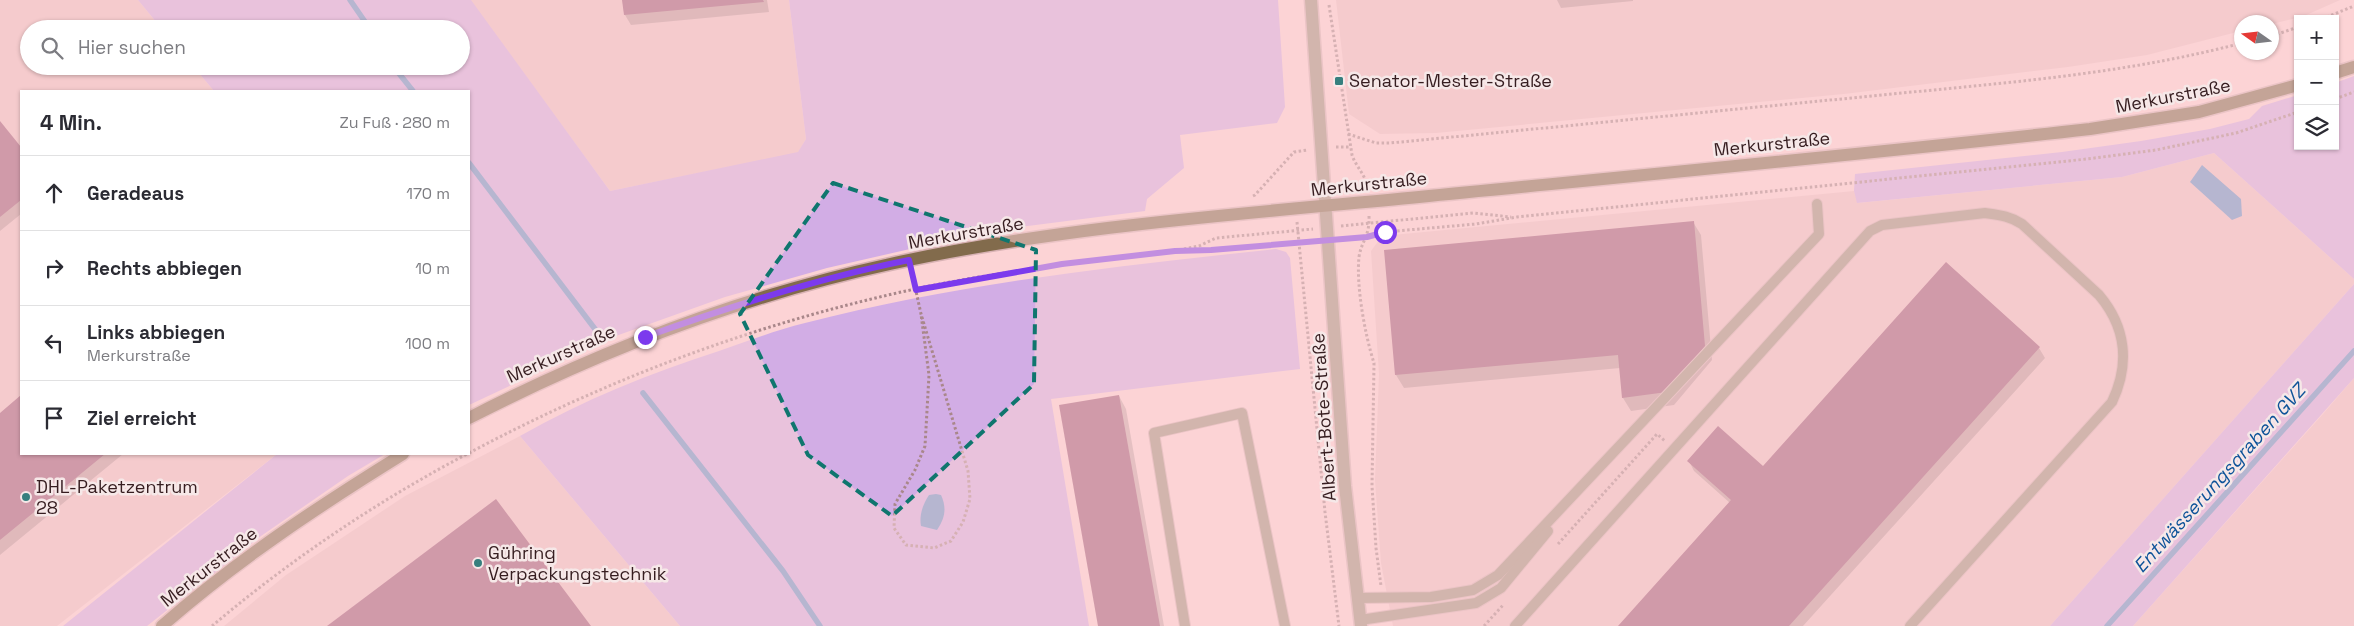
<!DOCTYPE html>
<html lang="de">
<meta charset="utf-8">
<style>
body{margin:0;font-family:"Space Grotesk",sans-serif;background:#f7f7f7;color:#2b2b33}
.controls{position:absolute;right:15px;top:15px;display:grid;overflow:hidden;border-radius:0px;box-shadow:0 1px 4px #0004}
.controls button{width:45px;height:45px;display:grid;place-items:center;padding:0;border:0;border-bottom:1px solid #e1e1e2;background:#fff;color:#2b2b33;font:25px sans-serif}
.compass{position:absolute;left:2234px;top:15px;width:45px;height:45px;border-radius:50%;background:#fff;box-shadow:0 1px 4px #0004;rotate:284deg}
.stop{position:absolute;width:15px;height:15px;margin:-11px;border:4px solid #7c3aed;border-radius:50%;background:#fff}
.stop.end{background:#7c3aed;border-color:#fff;box-shadow:0 1px 5px #0008}
.list{margin:0;padding:0;list-style:none}
h2{display:flex;justify-content:space-between;align-items:center;height:65px;margin:0;padding:0 20px;font-size:21px}
h2 small{font-size:16px;font-weight:400;color:#7c7c81}
.list li{display:grid;grid-template-columns:32px 1fr auto;gap:15px;align-items:center;box-sizing:border-box;height:75px;padding:0 20px;border-top:1px solid #e1e1e2}
.list b{display:block;font-size:19px;white-space:nowrap}
.list p{margin:0;font-size:16px;white-space:nowrap;color:#7c7c81}
.list em{font-size:16px;font-style:normal;color:#7c7c81}
.icon{flex:none;width:28px;height:28px;fill:none;stroke:currentColor;stroke-width:2;stroke-linecap:round;stroke-linejoin:round}
.map{position:relative;flex:none;width:2354px;height:626px;overflow:hidden}
.search{position:absolute;background:#fff;box-shadow:0 1px 4px #0004;left:20px;top:20px;width:450px;height:55px;display:flex;align-items:center;gap:12px;box-sizing:border-box;padding:0 18px;border-radius:28px;color:#7c7c81;font-size:19px}
.panel{position:absolute;background:#fff;box-shadow:0 1px 4px #0004;left:20px;top:90px;width:450px;height:365px;border-radius:0px}
.map>svg:first-child{display:block}
</style>
<div class="map">
<svg width="2354" height="626" viewBox="0 0 2354 626">
<rect width="100%" height="100%" fill="#fcd3d5"/>
<g fill="#eec1c4">
<polygon points="0,0 138,0 162,29 29,29 29,66 193,66 214,91 21,91 21,454 277,454 57,626 0,626"/>
<polygon points="470,0 789,0 806,139 798,153 610,191"/>
<polygon points="1336,0 2340,0 2304,16 2272,24 2242,22 2241,31 2147,55 2068,67 1844,94 1436,133 1380,134 1349,114"/>
<polygon points="2214,153 2354,279 2354,284 2050,626 1393,626 1381,563 1375,480 1379,374 1371,251 1382,236 1854,191 1858,203 2122,177"/>
<polygon points="2354,378 2354,626 2133,626 2323,414"/>
<polygon points="520,436 680,626 224,626 286,575 405,496"/>
</g>
<g fill="#d2ade5">
<polygon points="138,0 471,0 610,191 798,152 806,139 789,0 1278,0 1285,107 1277,123 1180,135 1184,168 1147,199 1145,211 1013,228 910,249 827,268 725,297 613,337 469,405 469,91 214,91 193,66 461,66 461,29 162,29"/>
<polygon points="2354,76 2354,279 2214,153 2122,177 1857,203 1854,191 1855,174 2062,152 2141,141 2210,129 2249,119 2262,106 2298,95 2298,146 2335,146 2335,83"/>
<path d="M 1276,249 L 1286,252 L 1290,258 L 1300,369 L 1051,399 L 1089,626 L 680,626 L 520,436 C 583,400 651,373 719,351 C 748,341 776,330 805,323 C 959,283 1118,266 1276,249 Z"/>
<polygon points="2354,284 2354,378 2133,626 2050,626"/>
<polygon points="277,454 385,454 348,476 261,536 147,626 63,626"/>
</g>
<g fill="#6292cb">
<polygon points="2202,165 2241,199 2242,216 2232,220 2190,182"/>
<path d="M 936,494 L 941,495 C 947,508 945,518 937,530 L 921,526 C 919,515 923,504 929,495 Z"/>
</g>
<g fill="#0003">
<polygon points="624,0 767,0 769,12 631,25 625,15"/>
<polygon points="1557,0 1633,0 1633,1 1561,8"/>
<polygon points="0,123 21,149 21,214 0,231"/>
<polygon points="1693,222 1701,235 1712,360 1674,405 1631,411 1623,398 1620,368 1404,388 1396,375 1385,251"/>
<polygon points="2039,348 2045,358 1803,626 1619,626 1730,503 1694,471 1689,461 1763,468"/>
<polygon points="1119,396 1126,409 1164,626 1099,626"/>
<polygon points="21,397 21,454 123,454 0,555 0,415"/>
</g>
<g fill="none" stroke-linecap="round" stroke-linejoin="round">
<g stroke="#6292cb" stroke-width="5.5">
<polyline points="350,0 370,29"/>
<polyline points="393,66 413,91"/>
<polyline points="469,163 595,329"/>
<polyline points="643,393 783,571 820,626"/>
<polyline points="2107,626 2354,351"/>
</g>
</g>
<g fill="#9c5473">
<polygon points="622,0 763,0 764,2 624,15"/>
<polygon points="0,121 21,147 21,200 0,217"/>
<polygon points="1694,221 1705,346 1667,392 1622,398 1618,355 1395,375 1384,250"/>
<polygon points="1946,262 2040,347 1789,626 1618,626 1731,500 1687,461 1718,426 1763,466"/>
<polygon points="21,395 21,454 105,454 0,540 0,413"/>
<polygon points="1119,395 1160,626 1098,626 1059,405"/>
<polygon points="496,499 591,626 327,626"/>
</g>
<g fill="none" stroke-linecap="round" stroke-linejoin="round">
<defs>
<g id="lane">
<polyline points="1358,598 1431,597 1473,590 1498,575 1819,234 1817,204"/>
<polyline points="1360,620 1476,603 1501,588 1548,531"/>
<polyline points="1185,626 1154,433 1242,413 1285,626"/>
<path d="M 1515,626 L 1870,231 L 1882,225 L 1985,213 C 1999,215 2010,216 2022,224 L 2099,295 C 2126,327 2130,364 2112,402 L 1910,626"/>
</g>
<polyline id="street" points="1311,0 1345,486 1361,626"/>
<g id="secondary">
<polyline points="2335,73 2354,67"/>
<path d="M 469,418 C 603,349 743,296 890,264 C 1063,226 1242,214 1419,197 C 1643,175 1867,154 2090,129 L 2199,112 L 2298,85"/>
<path d="M 162,626 C 237,560 319,506 403,454"/>
</g>
</defs>
<use href="#lane" stroke="#d8b2b4" stroke-width="12"/>
<use href="#street" stroke="#d8b2b4" stroke-width="15"/>
<use href="#secondary" stroke="#d8b2b4" stroke-width="15"/>
<g stroke="#a9878a" stroke-width="3" stroke-dasharray="2.5 2.5" stroke-linecap="butt">
<path d="M 1329,5 L 1352,155 C 1356,167 1366,175 1367,187"/>
<polyline points="2322,19 2354,6"/>
<polyline points="2272,36 2298,27"/>
<polyline points="2335,99 2354,92"/>
<path d="M 1348,134 L 1376,143 L 1390,143 C 1547,128 1705,112 1862,97 C 1988,84 2118,76 2242,43"/>
<polyline points="1336,147 1350,147"/>
<polyline points="1253,196 1255,195 1294,152 1307,150"/>
<path d="M 1369,216 C 1370,236 1361,242 1359,257 C 1356,286 1365,335 1374,363 L 1372,486 L 1376,548 L 1381,586"/>
<polyline points="1297,222 1325,512 1339,626"/>
<polyline points="1341,226 1473,213 1511,217"/>
<polyline points="1343,239 1367,237 1385,232 1476,224 1517,217 2087,159 2156,150 2236,133 2298,112"/>
<polyline points="1184,249 1199,246 1216,238 1313,229"/>
<polyline points="1175,251 1211,250 1314,241"/>
<polyline points="912,273 921,314 968,471 970,499 963,522 951,541 934,548 906,545 894,528 895,504 915,470 925,446 929,375 921,314"/>
<path d="M 469,453 C 600,383 739,330 884,296 C 980,273 1078,263 1175,251"/>
<polyline points="1558,544 1657,434 1665,441"/>
<path d="M 212,626 C 290,560 376,502 467,454"/>
<polyline points="1484,626 1504,604"/>
</g>
<use href="#lane" stroke="#a1907c" stroke-width="10"/>
<use href="#street" stroke="#a1907c" stroke-width="12"/>
<use href="#secondary" stroke="#826b4c" stroke-width="12"/>
</g>
<g fill="none" stroke-linecap="round" stroke-linejoin="round">
<path stroke="#7c3aed" stroke-width="6" d="M 645,337 C 731,306 819,278 909,260 L 916,290 L 1062,264 L 1175,251 L 1211,250 L 1367,237 L 1385,232"/>
</g>
<path d="M0 0H2354V626H0ZM 833,183 L 1036,250 L 1034,384 L 892,516 L 808,455 L 740,314 Z" fill="#fcd3d5" fill-opacity=".55" fill-rule="evenodd"/>
<path fill="none" stroke="#0f766e" stroke-width="4" stroke-dasharray="10 6" stroke-linejoin="round" d="M 833,183 L 1036,250 L 1034,384 L 892,516 L 808,455 L 740,314 Z"/>
<g fill="#367f7e" stroke="#f6e8e8" stroke-width="2">
<rect x="1334" y="76" width="10" height="10" rx="2.5"/>
<circle cx="26" cy="497" r="5"/>
<circle cx="478" cy="563" r="5"/>
</g>
<g text-anchor="middle" stroke-width="5" stroke-linejoin="round" paint-order="stroke">
<g font-size="18" fill="#361d20" stroke="#f6e8e8" text-anchor="start">
<text x="1349" y="87">Senator-Mester-Straße</text>
<text x="36" y="493">DHL-Paketzentrum<tspan x="36" dy="21">28</tspan></text>
<text x="488" y="559">Gühring<tspan x="488" dy="21">Verpackungstechnik</tspan></text>
</g>
<g font-size="18" fill="#361d20" stroke="#f6e8e8">
<text transform="translate(2173 96) rotate(-11)" y="6">Merkurstraße</text>
<text transform="translate(1772 144) rotate(-6)" y="6">Merkurstraße</text>
<text transform="translate(1369 184) rotate(-6)" y="6">Merkurstraße</text>
<text transform="translate(966 233) rotate(-10)" y="6">Merkurstraße</text>
<text transform="translate(561 354) rotate(-24)" y="6">Merkurstraße</text>
<text transform="translate(1324 417) rotate(-94)" y="6">Albert-Bote-Straße</text>
<text transform="translate(209 567) rotate(-38)" y="6">Merkurstraße</text>
</g>
<g font-size="19" font-style="italic" fill="#0e5399" stroke="#f6e8e8">
<text transform="translate(2219 478) rotate(-48)" y="7">Entwässerungsgraben GVZ</text>
</g>
</g>
</svg>
<div class="controls">
<button>+</button>
<button>−</button>
<button><svg class="icon" aria-label="layers" viewBox="0 0 24 24"><path d="M12 4l9 5-9 5-9-5zM3 14l9 5 9-5"/></svg></button>
</div>
<svg class="compass" viewBox="-18 -18 36 36"><path d="M0-13l5 13h-10z" fill="#e53935"/><path d="M0 13l5-13h-10z" fill="#7c7c81"/></svg>
<div class="stop" style="left:1385px;top:232px"></div>
<div class="stop end" style="left:645px;top:337px"></div>
<div class="search"><svg class="icon" aria-label="search" viewBox="0 0 24 24"><circle cx="10" cy="10" r="6"/><path d="M15 15l6 6"/></svg>Hier suchen</div>
<section class="panel">
<h2>4 Min.<small>Zu Fuß · 280 m</small></h2>
<ul class="list">
<li><svg class="icon" aria-label="ahead" viewBox="0 0 24 24"><path d="M12 20V5M6 11l6-6 6 6"/></svg><div><b>Geradeaus</b></div><em>170 m</em></li>
<li><svg class="icon" aria-label="right" viewBox="0 0 24 24"><path d="M7 20v-9h11M14 6l5 5-5 5"/></svg><div><b>Rechts abbiegen</b></div><em>10 m</em></li>
<li><svg class="icon" aria-label="left" viewBox="0 0 24 24"><path d="M17 20v-9H6M10 6l-5 5 5 5"/></svg><div><b>Links abbiegen</b><p>Merkurstraße</p></div><em>100 m</em></li>
<li><svg class="icon" aria-label="arrive" viewBox="0 0 24 24"><path d="M6 21V4h12l-3 4 3 4H6"/></svg><div><b>Ziel erreicht</b></div></li>
</ul>
</section>
</div>
